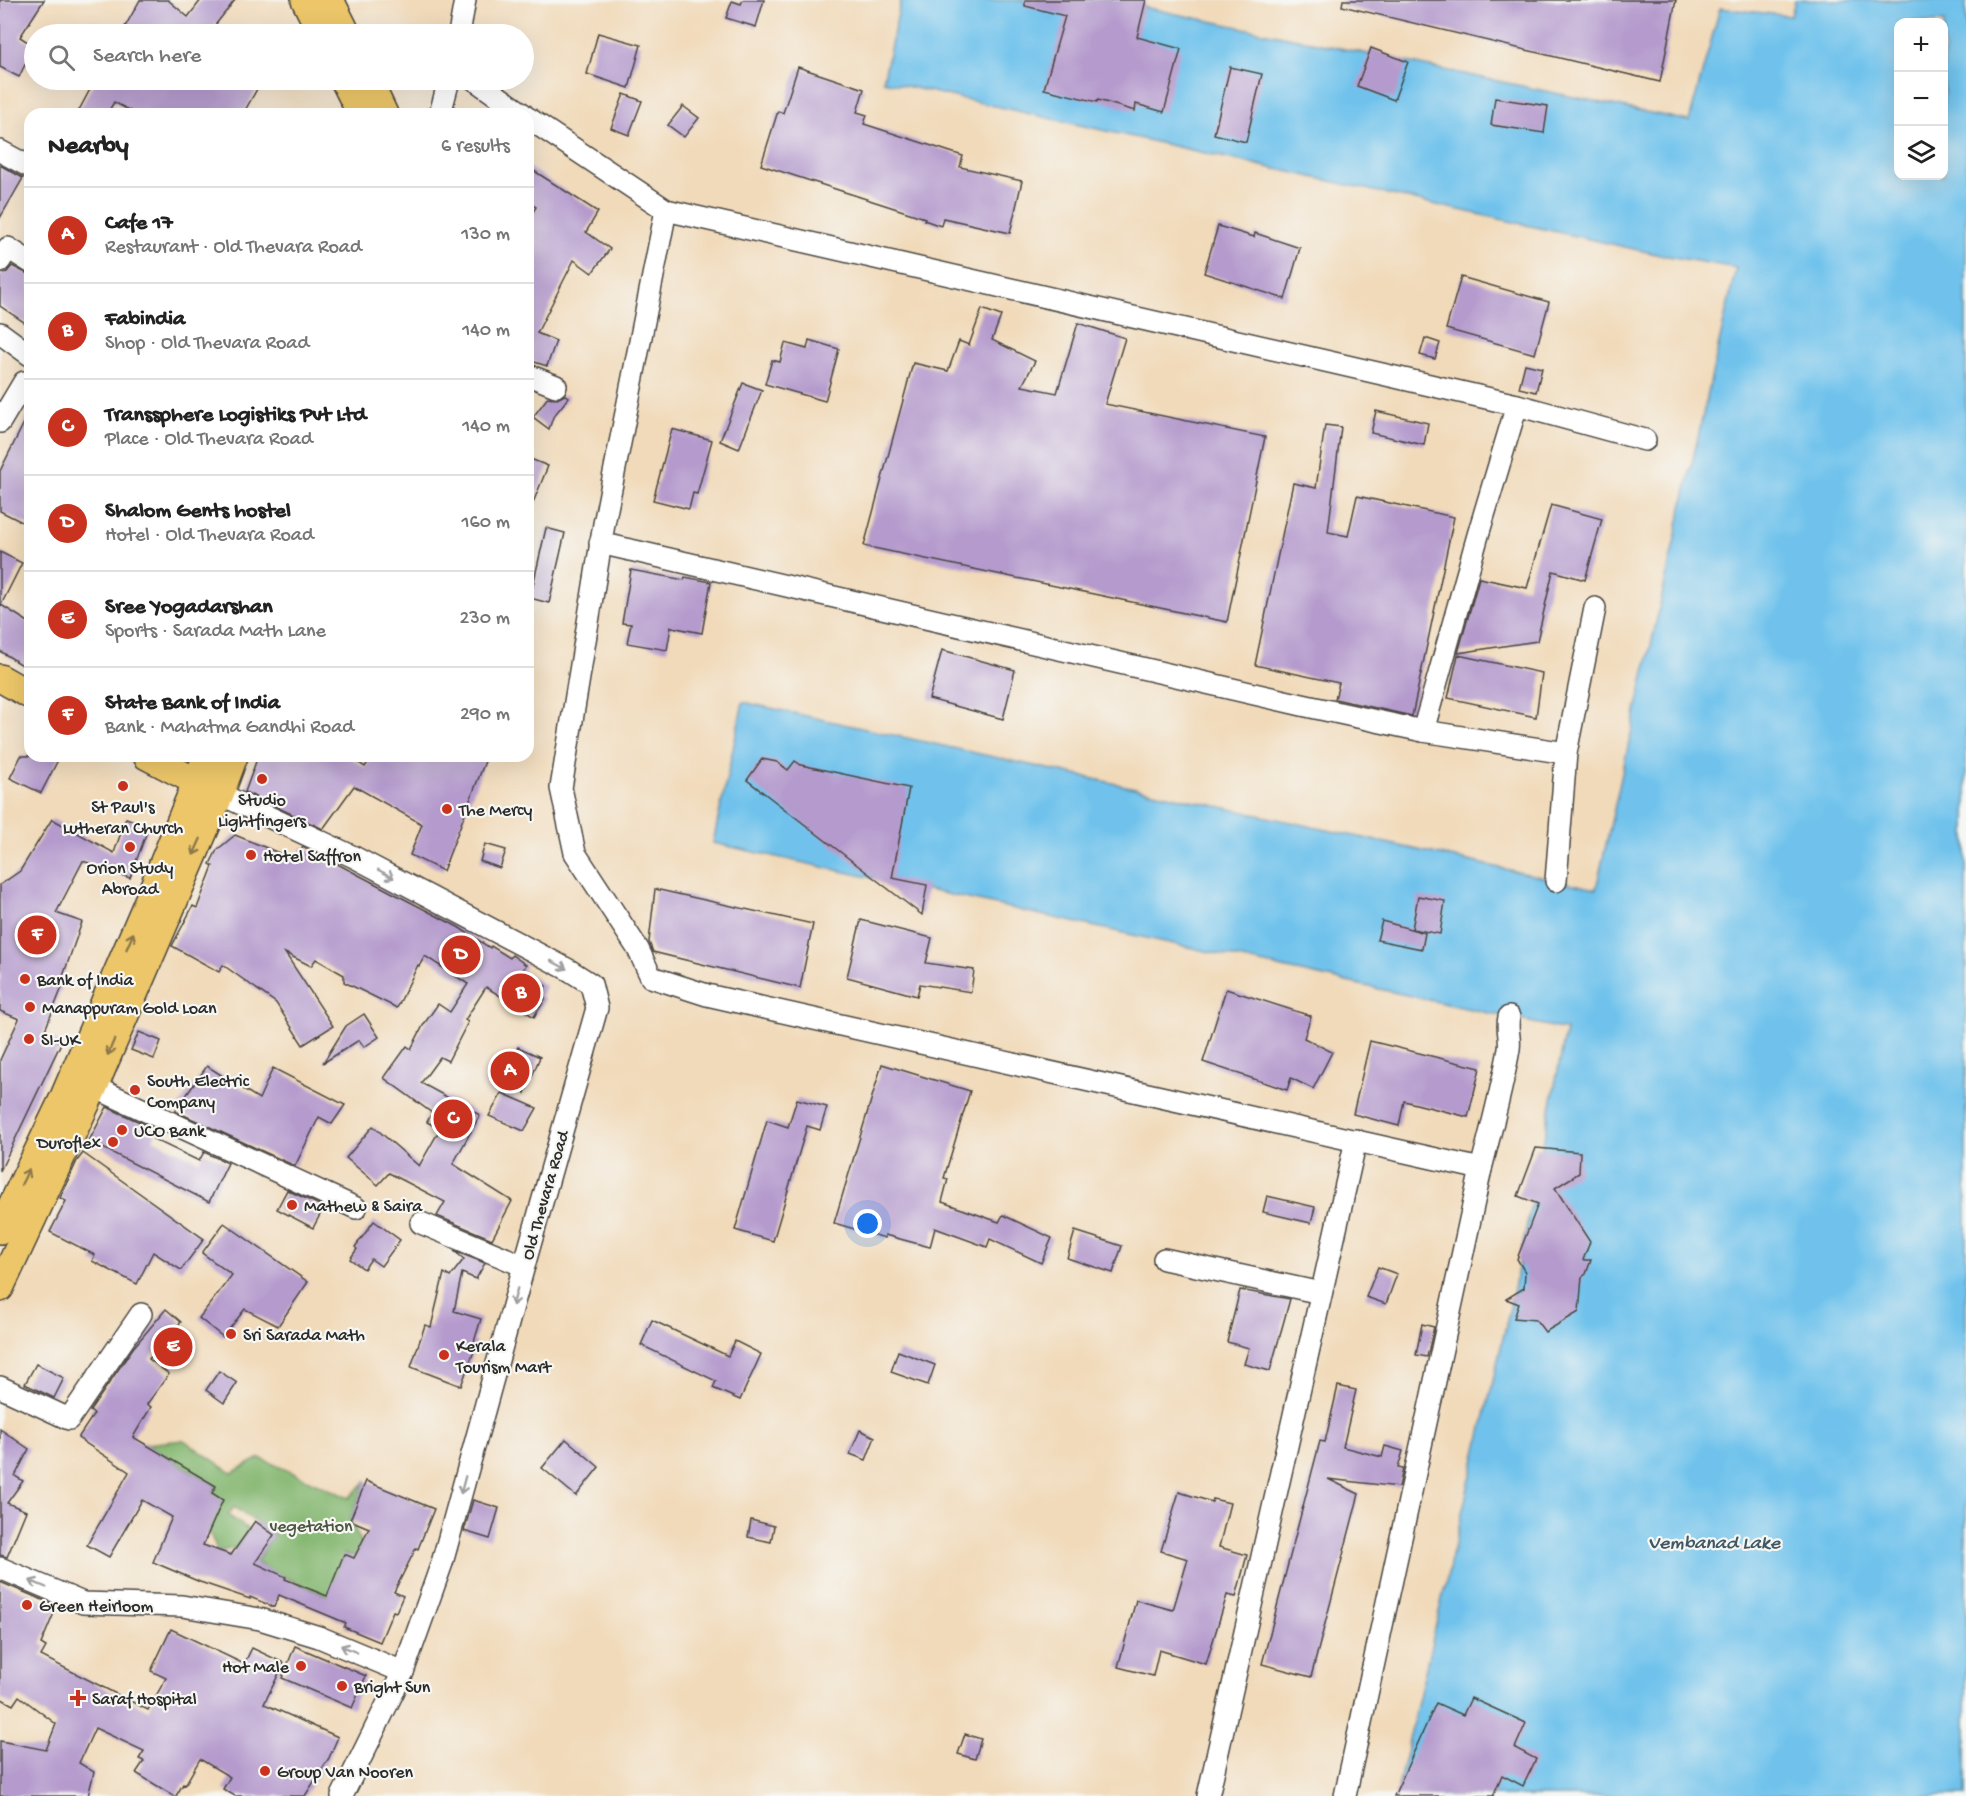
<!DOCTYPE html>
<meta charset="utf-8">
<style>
body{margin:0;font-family:"Gochi Hand",sans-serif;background:#f6f6f6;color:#222}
.controls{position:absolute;right:18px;top:18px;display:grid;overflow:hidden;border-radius:12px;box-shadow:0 6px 24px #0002}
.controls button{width:54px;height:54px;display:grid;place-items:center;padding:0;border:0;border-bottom:2px solid #e0e0e0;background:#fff;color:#222;font:30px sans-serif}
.you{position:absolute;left:868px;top:1224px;width:21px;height:21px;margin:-15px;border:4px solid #fff;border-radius:50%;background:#1a73e8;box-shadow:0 0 0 9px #1a73e833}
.badge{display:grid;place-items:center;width:39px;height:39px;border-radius:50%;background:#c8321e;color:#fff;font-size:20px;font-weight:700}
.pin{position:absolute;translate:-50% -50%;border:3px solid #fff;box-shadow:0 2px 6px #0006}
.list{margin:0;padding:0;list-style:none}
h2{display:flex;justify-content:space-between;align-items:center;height:78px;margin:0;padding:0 24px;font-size:26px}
h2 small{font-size:20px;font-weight:400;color:#767676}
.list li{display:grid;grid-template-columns:39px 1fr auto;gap:18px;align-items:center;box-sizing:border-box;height:96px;padding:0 24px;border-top:2px solid #e0e0e0}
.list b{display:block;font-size:22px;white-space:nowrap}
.list p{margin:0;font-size:20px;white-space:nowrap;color:#767676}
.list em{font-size:20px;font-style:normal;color:#767676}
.icon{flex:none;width:33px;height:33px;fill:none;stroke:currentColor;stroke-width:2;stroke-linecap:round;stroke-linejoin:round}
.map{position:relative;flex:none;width:1966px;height:1796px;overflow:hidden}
.search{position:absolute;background:#fff;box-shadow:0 6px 24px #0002;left:24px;top:24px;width:510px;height:66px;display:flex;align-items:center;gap:15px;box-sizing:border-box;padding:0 21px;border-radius:33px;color:#767676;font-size:22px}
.panel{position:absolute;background:#fff;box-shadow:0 6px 24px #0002;left:24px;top:108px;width:510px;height:654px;border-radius:18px}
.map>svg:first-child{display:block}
</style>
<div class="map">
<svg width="1966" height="1796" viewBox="0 0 1966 1796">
<rect width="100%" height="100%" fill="#f6f6f2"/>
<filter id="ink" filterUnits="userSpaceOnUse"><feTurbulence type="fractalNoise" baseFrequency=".0167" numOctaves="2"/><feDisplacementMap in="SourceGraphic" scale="12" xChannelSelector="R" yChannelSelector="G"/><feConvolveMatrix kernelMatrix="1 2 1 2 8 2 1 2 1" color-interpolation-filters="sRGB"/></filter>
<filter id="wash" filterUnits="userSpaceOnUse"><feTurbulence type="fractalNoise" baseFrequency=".008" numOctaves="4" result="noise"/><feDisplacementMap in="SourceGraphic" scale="24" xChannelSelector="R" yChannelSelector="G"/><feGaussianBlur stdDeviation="1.35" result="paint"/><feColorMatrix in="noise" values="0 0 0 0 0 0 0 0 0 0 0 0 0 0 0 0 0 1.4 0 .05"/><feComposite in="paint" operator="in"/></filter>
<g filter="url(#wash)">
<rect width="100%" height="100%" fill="#f1daba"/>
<polygon fill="#86b872" stroke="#58724e" stroke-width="1.5" points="184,1440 232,1473 260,1458 349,1498 366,1481 350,1520 362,1543 355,1556 344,1554 338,1601 265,1568 256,1562 274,1535 234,1507 228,1515 249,1530 236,1548 218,1551 209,1532 173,1516 202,1512 216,1486 145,1444"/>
<path fill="#70c2ec" stroke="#4e768c" stroke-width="1.5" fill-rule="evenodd" d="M 901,0 L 1110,0 L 1689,121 L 1720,8 L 1791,16 L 1795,0 L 1966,0 L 1966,1796 L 1428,1796 L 1398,1787 L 1510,1308 L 1566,1030 L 713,843 L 743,702 L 1596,889 L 1736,268 L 1656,254 L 883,81 ZM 1898,22 L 1944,22 L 1944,176 L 1898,176 Z"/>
<g id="blocks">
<g fill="#b59bcd">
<polygon points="0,0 44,0 20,37 34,46 19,77 0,67"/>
<polygon points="140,0 168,0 188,17 201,0 235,0 208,34 210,34 121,34"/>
<polygon points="743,0 764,0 756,27 726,18 732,1 741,4"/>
<polygon points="1025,0 1146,0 1137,37 1181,49 1164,112 1136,104 1135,111 1098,100 1097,102 1044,89 1065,16 1025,6"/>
<polygon points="1343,0 1676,0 1660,82 1342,6"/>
<polygon points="598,33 641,45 629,88 587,74"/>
<polygon points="1371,48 1408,62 1394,100 1357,86"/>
<polygon points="798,67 864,89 857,112 867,115 864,124 963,156 960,167 1022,181 1010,233 943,218 941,226 924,220 925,218 761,165 778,111 783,113"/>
<polygon points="1230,67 1262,74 1246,142 1214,134"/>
<polygon points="95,80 262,80 243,114 136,114 114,102 107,114 77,114"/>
<polygon points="624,94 642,101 629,135 611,128"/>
<polygon points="1495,98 1548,106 1544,133 1491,125"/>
<polygon points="683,106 699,118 684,137 668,125"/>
<polygon points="0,165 23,178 0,218"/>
<polygon points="528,167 598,212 586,232 610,249 592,273 574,260 537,333 556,341 547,366 528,360 528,220 536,207 528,202"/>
<polygon points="1218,226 1254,237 1255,233 1300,248 1285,299 1204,273"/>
<polygon points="12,266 30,275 30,326 0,306 0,274 7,272"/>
<polygon points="1461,277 1549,302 1535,354 1446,329"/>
<polygon points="982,309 1001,316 992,340 1035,361 1022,386 1057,393 1078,323 1125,338 1105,404 1265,437 1227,622 864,546 913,363 948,371 959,341 969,345"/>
<polygon points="1425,338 1440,343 1435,359 1420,355"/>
<polygon points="809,340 839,349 825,401 765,384 772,360 780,362 785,343 807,349"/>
<polygon points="1525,364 1542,368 1536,392 1519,388"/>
<polygon points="743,383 762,390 739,449 720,441"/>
<polygon points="565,395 569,397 553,417 549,429 533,417 548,397 557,399"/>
<polygon points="30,411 30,526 0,511 0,471"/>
<polygon points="1376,411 1428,423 1424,445 1371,433"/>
<polygon points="1325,425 1341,427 1328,532 1348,536 1357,496 1454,517 1412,716 1335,699 1339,683 1255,665 1293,483 1316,488"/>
<polygon points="672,429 712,440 697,494 693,493 689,509 653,500"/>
<polygon points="528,458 548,466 528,515"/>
<polygon points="1551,505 1602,519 1585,580 1553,571 1537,641 1458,653 1479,578 1527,588"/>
<polygon points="546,528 565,533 549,603 530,598"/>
<polygon points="0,552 22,563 1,605 30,623 30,670 0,651"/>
<polygon points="631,570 684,580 685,577 711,582 702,633 671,627 667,650 627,643 631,624 622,623"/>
<polygon points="942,650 1015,670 1003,719 929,699"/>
<polygon points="1458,655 1542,673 1536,717 1448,698"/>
<polygon points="21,756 60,756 41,793 10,778"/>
<polygon points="258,756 348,756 365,767 372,756 487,756 443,871 410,855 422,824 354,786 323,829 245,792"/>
<polygon points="762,759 777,762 788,770 795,761 801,765 909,788 892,878 927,885 922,915 747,780"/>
<polygon points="126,818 149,826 130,878 83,861 56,913 82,922 62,979 65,980 43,1035 61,1043 0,1171 0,1060 19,1019 0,1011 0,885 20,871 52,819 114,853"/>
<polygon points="235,835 296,860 303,847 326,858 458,927 490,948 491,946 510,958 512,955 526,965 522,971 546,986 540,996 545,999 534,1017 486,987 465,1020 468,1022 448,1061 440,1057 421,1083 480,1115 453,1164 512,1201 492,1239 437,1216 445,1202 389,1173 378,1185 346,1158 373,1126 419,1166 440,1129 427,1122 432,1113 384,1078 407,1046 411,1049 424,1024 438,1004 450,1012 468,984 425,956 419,966 418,965 397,1008 344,982 344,975 316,959 311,966 285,953 333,1026 303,1045 276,1003 223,965 219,972 172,946 193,906 197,908 213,866 210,864 217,850"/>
<polygon points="485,844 506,850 500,868 480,861"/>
<polygon points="655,889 813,924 800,988 653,952 649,942"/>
<polygon points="1418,896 1445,901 1440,934 1412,929"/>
<polygon points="861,920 932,938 926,963 974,970 971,992 920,984 917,996 847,977"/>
<polygon points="1382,921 1425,933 1422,949 1377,940"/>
<polygon points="1226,989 1311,1016 1304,1038 1332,1052 1313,1089 1291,1078 1287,1090 1203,1062"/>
<polygon points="364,1014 379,1037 364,1047 359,1040 323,1063 346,1026"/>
<polygon points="139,1032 161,1041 154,1059 131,1050"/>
<polygon points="1370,1041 1480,1068 1468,1117 1404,1101 1399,1126 1353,1114"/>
<polygon points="518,1047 540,1057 525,1093 512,1060"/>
<polygon points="882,1064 970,1091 944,1178 948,1179 942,1202 999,1222 1003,1215 1052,1238 1041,1263 990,1239 987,1247 935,1228 930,1247 885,1235 885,1238 834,1223"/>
<polygon points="207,1066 259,1099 273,1068 345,1105 332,1124 319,1117 295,1166 175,1111"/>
<polygon points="502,1093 537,1108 524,1131 489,1116"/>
<polygon points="797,1099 827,1107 820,1130 807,1126 773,1241 735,1230 767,1120 788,1127"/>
<polygon points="107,1107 157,1130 153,1139 199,1161 204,1152 228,1163 209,1202 89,1141"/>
<polygon points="1536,1148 1580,1152 1579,1173 1555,1188 1590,1242 1583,1260 1591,1260 1586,1274 1582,1277 1579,1312 1545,1332 1536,1320 1514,1318 1519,1304 1506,1299 1524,1288 1525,1272 1517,1259 1538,1204 1518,1196"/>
<polygon points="83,1153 204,1239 181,1270 153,1252 137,1284 92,1261 95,1255 50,1232 66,1201 60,1198 77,1161"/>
<polygon points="287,1190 324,1207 313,1228 277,1209"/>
<polygon points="1267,1196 1315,1207 1311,1223 1263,1212"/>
<polygon points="374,1221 400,1240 381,1266 371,1259 364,1269 350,1259 357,1249 355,1247"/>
<polygon points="224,1223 308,1282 278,1326 245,1309 223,1337 199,1318 232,1275 202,1253"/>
<polygon points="1075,1231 1122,1246 1113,1273 1067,1258"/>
<polygon points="454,1251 485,1263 476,1279 462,1273 454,1311 481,1319 474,1342 477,1343 461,1386 411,1367 425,1325 431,1327 444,1273 450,1277 464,1259"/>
<polygon points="1378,1267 1397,1274 1386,1304 1366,1297"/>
<polygon points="1240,1290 1290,1299 1270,1371 1244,1364 1249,1348 1227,1342"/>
<polygon points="166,1309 181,1322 149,1359 169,1374 147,1404 151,1407 133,1437 216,1486 212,1493 223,1500 203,1545 231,1555 255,1521 274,1535 255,1563 286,1577 285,1579 327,1596 344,1554 354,1558 369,1528 350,1520 366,1481 434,1509 418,1549 416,1548 394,1592 403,1596 396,1612 393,1611 380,1642 344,1627 346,1623 279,1595 274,1607 250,1597 250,1599 200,1582 153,1562 172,1517 142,1500 109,1557 87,1545 129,1472 78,1438 94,1414 90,1411 133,1348"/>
<polygon points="652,1320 728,1356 735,1341 761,1354 740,1400 713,1388 716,1381 641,1345"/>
<polygon points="1422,1324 1434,1327 1427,1357 1416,1355"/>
<polygon points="898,1351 935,1365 928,1385 891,1372"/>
<polygon points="36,1364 64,1378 54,1398 25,1384"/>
<polygon points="219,1371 237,1383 224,1403 206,1390"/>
<polygon points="1338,1386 1356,1390 1343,1447 1382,1457 1385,1446 1403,1451 1398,1468 1403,1469 1399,1487 1328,1479 1359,1494 1311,1677 1262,1664 1320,1441 1325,1442"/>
<polygon points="0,1429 29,1449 15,1476 23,1481 7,1503 26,1511 7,1557 0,1555"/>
<polygon points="860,1430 875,1437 866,1460 850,1454"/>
<polygon points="566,1439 599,1467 576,1496 542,1468"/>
<polygon points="1179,1492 1212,1502 1213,1499 1230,1503 1219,1547 1247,1555 1236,1597 1227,1595 1206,1664 1159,1650 1153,1676 1118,1667 1136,1600 1173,1610 1188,1559 1161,1551"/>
<polygon points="473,1500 499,1508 490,1539 464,1531"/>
<polygon points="751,1520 774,1526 771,1542 748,1537"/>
<polygon points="0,1582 57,1606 41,1644 46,1647 41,1656 148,1710 166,1678 151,1671 171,1629 244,1664 252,1648 284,1663 264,1704 338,1737 329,1758 305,1796 235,1796 223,1789 230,1777 200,1759 185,1785 183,1784 176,1796 174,1796 136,1773 144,1761 139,1759 144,1751 95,1728 79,1763 94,1772 88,1796 0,1796 0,1741 46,1750 56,1724 19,1696 13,1705 0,1698"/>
<polygon points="295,1646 366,1676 352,1708 282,1678"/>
<polygon points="1471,1698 1526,1723 1515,1748 1536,1759 1523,1786 1502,1775 1493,1796 1394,1796 1436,1703 1463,1715"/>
<polygon points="965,1734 981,1739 975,1759 958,1754"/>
</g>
</g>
</g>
<g filter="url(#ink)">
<use href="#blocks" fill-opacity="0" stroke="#494540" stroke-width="1.5"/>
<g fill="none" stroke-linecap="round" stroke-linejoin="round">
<defs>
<g id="minor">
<polyline points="459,34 465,0"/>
<polyline points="475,80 523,114"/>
<polyline points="440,114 449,80"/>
<polyline points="528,118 666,210 1517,405 1645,440"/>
<polyline points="0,151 30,167"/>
<polyline points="666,210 604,524 561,788 575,853 638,949 651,977 707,995 1481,1169"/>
<polyline points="0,261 8,248 30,262"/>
<polyline points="0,333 30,355"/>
<polyline points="528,375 556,386"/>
<polyline points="0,422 24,382 30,384"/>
<polyline points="600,543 1302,705 1423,731 1566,753"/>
<polyline points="1423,731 1478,535 1517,405"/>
<polyline points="220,794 354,857 569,970 591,984 597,1008 524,1266 442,1563 403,1672 342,1796"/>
<polyline points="1556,881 1566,753 1595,608"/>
<polyline points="94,1087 356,1208"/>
<polyline points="421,1223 524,1266"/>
<polyline points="1164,1259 1321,1293"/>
<polyline points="0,1387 69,1419 141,1314"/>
<polyline points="0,1568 83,1603 182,1606 260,1619 319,1637 403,1672"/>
<polyline points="1208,1796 1356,1140"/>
<path d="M 1345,1796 L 1481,1169 C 1491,1129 1502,1090 1509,1049 C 1511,1037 1506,1030 1509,1017"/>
</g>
<g id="major">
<polyline points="305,0 322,34"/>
<polyline points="330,0 347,34"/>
<polyline points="344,80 361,114"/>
<polyline points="368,80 384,114"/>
<polyline points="0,678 30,695"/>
<polyline points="147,756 212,790"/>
<polyline points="0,1230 63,1099 145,908 207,756"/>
<polyline points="0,1288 94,1087 220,794 234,756"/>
</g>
</defs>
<use href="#minor" stroke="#494540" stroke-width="24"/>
<use href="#major" stroke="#494540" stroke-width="30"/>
<use href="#minor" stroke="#fff" stroke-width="21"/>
<use href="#major" stroke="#ecc669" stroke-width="27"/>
</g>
<defs><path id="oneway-shaft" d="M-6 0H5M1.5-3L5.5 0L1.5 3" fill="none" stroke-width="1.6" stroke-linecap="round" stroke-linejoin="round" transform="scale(1.5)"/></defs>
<g stroke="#8c784a">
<use href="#oneway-shaft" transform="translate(197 847) rotate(114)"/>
<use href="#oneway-shaft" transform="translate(130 941) rotate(-67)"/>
<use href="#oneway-shaft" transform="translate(111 1047) rotate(113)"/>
<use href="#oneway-shaft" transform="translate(25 1177) rotate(-64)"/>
</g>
<g stroke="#a0a0a0">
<use href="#oneway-shaft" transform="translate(386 874) rotate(28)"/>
<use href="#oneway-shaft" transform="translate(559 965) rotate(28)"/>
<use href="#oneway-shaft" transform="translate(515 1297) rotate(105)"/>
<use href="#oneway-shaft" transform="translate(463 1485) rotate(105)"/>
<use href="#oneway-shaft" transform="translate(38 1584) rotate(-157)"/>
<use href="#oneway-shaft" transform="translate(349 1649) rotate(-157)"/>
</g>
</g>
<g fill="#c8321e" stroke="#f6f6f2" stroke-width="2">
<circle cx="262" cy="779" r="6"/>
<circle cx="123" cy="786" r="6"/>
<circle cx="447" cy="809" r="6"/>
<circle cx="130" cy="847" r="6"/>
<circle cx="251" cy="855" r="6"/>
<circle cx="25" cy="979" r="6"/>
<circle cx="30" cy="1007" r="6"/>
<circle cx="29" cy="1039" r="6"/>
<circle cx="135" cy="1090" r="6"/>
<circle cx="122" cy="1130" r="6"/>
<circle cx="113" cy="1142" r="6"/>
<circle cx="292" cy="1205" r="6"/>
<circle cx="231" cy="1334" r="6"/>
<circle cx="444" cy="1355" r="6"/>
<circle cx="27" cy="1605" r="6"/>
<circle cx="301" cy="1666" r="6"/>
<circle cx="342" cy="1686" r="6"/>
<path d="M75 1689h6v6h6v6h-6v6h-6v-6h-6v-6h6z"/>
<circle cx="265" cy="1771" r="6"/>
</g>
<g text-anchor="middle" stroke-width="4.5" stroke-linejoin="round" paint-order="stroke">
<g font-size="18" fill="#2b2b2b" stroke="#f6f6f2" text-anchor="start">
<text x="262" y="805" text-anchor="middle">Studio<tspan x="262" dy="21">Lightfingers</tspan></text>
<text x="123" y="812" text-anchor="middle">St Paul's<tspan x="123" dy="21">Lutheran Church</tspan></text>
<text x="459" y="815">The Mercy</text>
<text x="263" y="861">Hotel Saffron</text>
<text x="130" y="873" text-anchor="middle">Orion Study<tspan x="130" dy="21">Abroad</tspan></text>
<text x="37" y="985">Bank of India</text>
<text x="42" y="1013">Manappuram Gold Loan</text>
<text x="41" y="1045">SI-UK</text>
<text x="147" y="1086">South Electric<tspan x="147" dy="21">Company</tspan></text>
<text x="134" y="1136">UCO Bank</text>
<text x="101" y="1148" text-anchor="end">Duroflex</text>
<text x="304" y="1211">Mathew &amp; Saira</text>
<text x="243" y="1340">Sri Sarada Math</text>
<text x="456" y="1351">Kerala<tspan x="456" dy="21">Tourism Mart</tspan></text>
<text x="39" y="1611">Green Heirloom</text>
<text x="289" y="1672" text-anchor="end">Hot Male</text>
<text x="354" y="1692">Bright Sun</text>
<text x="92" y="1704">Saraf Hospital</text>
<text x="277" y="1777">Group Van Nooren</text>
</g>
<g font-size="18" fill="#2b2b2b" stroke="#f6f6f2">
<text transform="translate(544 1195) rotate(-74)" y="6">Old Thevara Road</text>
</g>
<g font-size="18" fill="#4a5642" stroke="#f6f6f2">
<text x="311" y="1531">vegetation</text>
</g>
<g font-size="20" font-style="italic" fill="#405865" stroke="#f6f6f2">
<text x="1714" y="1548">Vembanad Lake</text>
</g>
</g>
</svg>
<div class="controls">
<button>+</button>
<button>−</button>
<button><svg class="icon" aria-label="layers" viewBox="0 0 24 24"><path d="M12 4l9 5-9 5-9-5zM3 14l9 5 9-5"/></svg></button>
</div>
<div class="you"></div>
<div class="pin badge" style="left:510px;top:1071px">A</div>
<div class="pin badge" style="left:521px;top:993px">B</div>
<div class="pin badge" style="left:453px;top:1119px">C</div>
<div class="pin badge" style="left:461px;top:955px">D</div>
<div class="pin badge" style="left:173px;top:1347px">E</div>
<div class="pin badge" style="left:37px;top:935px">F</div>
<div class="search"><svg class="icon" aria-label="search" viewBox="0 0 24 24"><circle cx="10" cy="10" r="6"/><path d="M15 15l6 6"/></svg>Search here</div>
<section class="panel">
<h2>Nearby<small>6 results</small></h2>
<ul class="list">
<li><span class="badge">A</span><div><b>Cafe 17</b><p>Restaurant · Old Thevara Road</p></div><em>130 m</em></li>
<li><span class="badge">B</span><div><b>Fabindia</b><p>Shop · Old Thevara Road</p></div><em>140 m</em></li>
<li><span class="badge">C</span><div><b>Transsphere Logistiks Pvt Ltd</b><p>Place · Old Thevara Road</p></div><em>140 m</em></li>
<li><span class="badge">D</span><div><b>Shalom Gents hostel</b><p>Hotel · Old Thevara Road</p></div><em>160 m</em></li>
<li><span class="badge">E</span><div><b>Sree Yogadarshan</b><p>Sports · Sarada Math Lane</p></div><em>230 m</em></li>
<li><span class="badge">F</span><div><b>State Bank of India</b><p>Bank · Mahatma Gandhi Road</p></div><em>290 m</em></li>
</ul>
</section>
</div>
